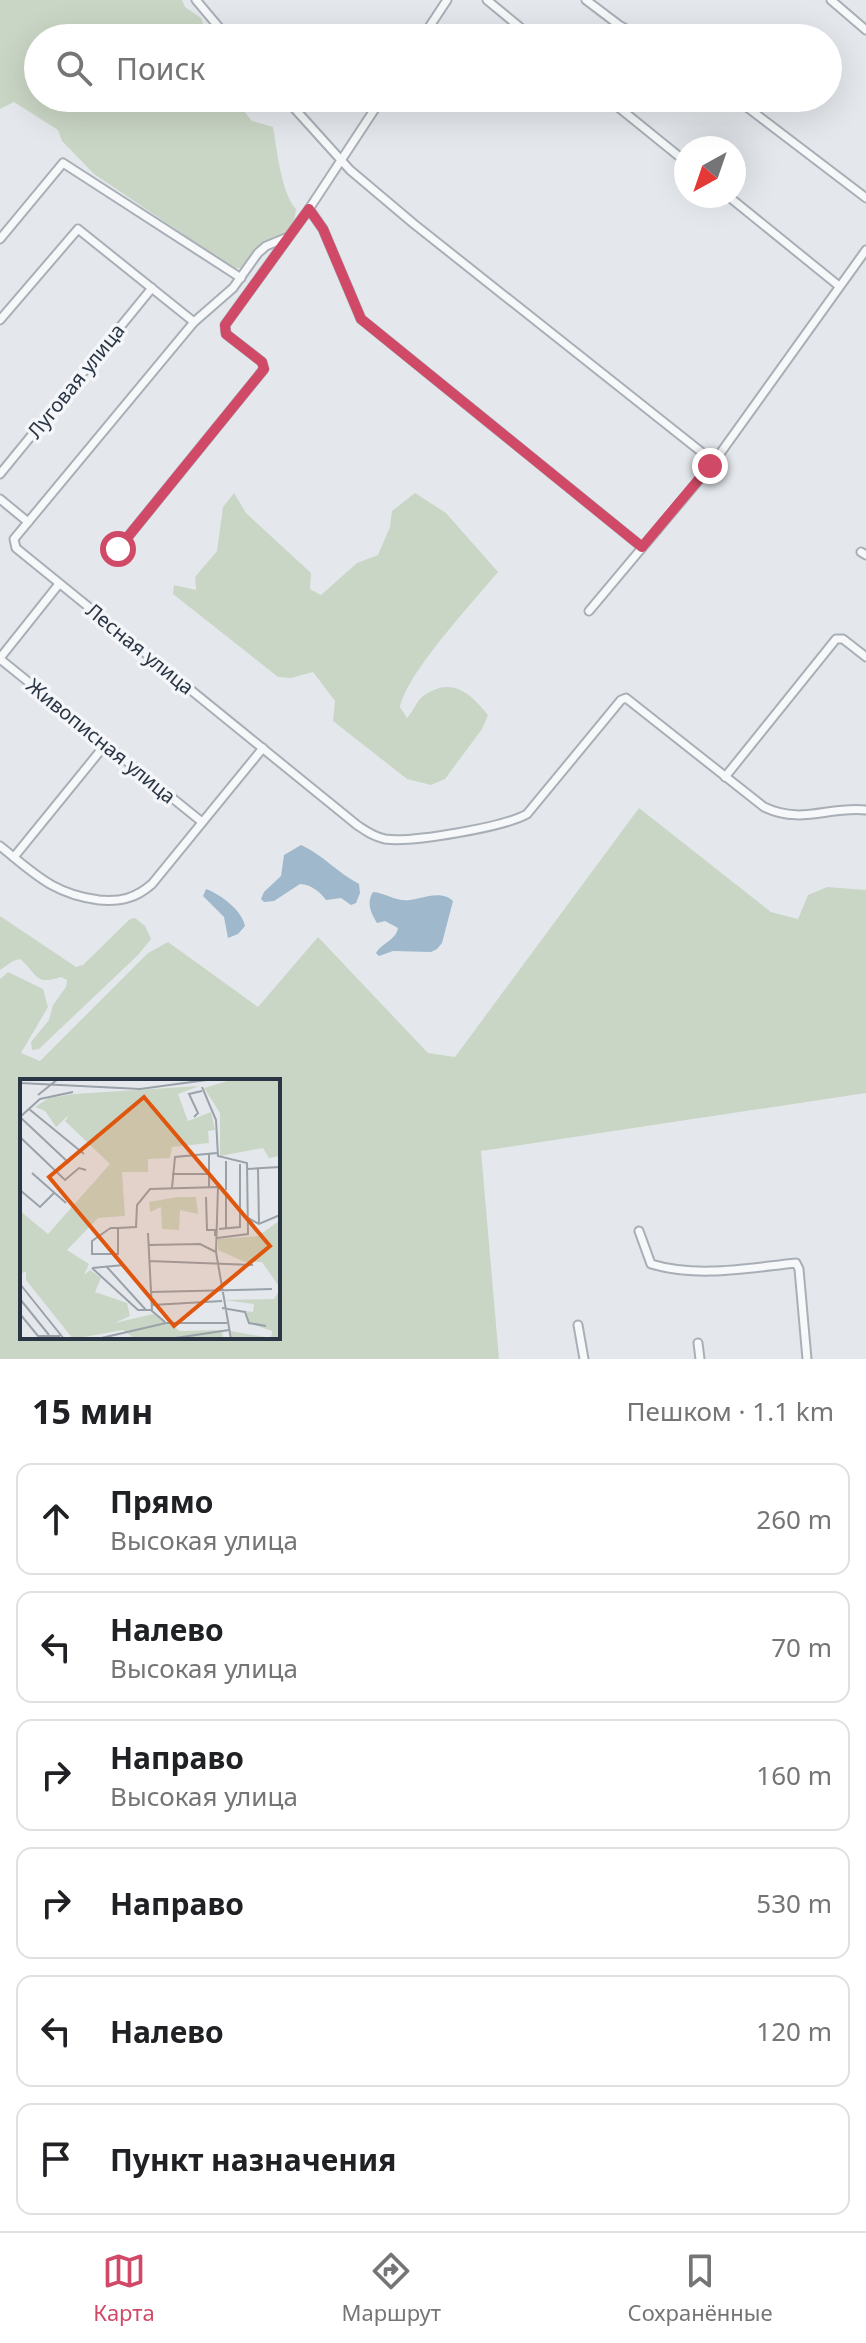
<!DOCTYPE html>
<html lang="ru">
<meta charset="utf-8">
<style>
body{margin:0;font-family:"Noto Sans",sans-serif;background:#f6f6f6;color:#202124}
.compass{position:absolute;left:674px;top:136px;width:72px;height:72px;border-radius:50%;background:#fff;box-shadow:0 8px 32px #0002;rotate:220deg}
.stop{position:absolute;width:24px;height:24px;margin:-18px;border:6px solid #d04a67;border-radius:50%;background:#fff}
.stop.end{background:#d04a67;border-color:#fff;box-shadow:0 2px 8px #0008}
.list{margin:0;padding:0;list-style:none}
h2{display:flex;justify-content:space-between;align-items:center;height:104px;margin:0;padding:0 32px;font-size:34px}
h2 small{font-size:26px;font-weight:400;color:#757577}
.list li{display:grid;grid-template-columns:52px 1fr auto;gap:24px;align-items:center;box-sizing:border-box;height:112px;margin:0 16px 16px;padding:0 16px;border:2px solid #e0e0e0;border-radius:16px}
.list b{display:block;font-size:30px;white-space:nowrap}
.list p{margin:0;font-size:26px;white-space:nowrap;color:#757577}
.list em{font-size:26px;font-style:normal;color:#757577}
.icon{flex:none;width:44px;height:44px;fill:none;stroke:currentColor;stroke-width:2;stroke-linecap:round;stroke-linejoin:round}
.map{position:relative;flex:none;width:866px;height:1359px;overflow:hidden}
.search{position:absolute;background:#fff;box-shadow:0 8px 32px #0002;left:24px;right:24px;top:24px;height:88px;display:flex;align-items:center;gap:20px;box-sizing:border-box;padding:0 28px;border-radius:44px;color:#757577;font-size:30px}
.sheet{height:872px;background:#fff}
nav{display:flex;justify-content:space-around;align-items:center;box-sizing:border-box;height:112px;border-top:2px solid #e0e0e0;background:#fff;font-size:22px;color:#757577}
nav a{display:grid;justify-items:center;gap:4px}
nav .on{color:#d04a67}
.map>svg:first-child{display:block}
</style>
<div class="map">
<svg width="866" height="1359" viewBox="0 0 866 1359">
<rect width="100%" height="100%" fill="#e4e8ec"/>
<g fill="#cad6c5" fill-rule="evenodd">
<path d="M 0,0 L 182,0 L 185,7 L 201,18 L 208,38 L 38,38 L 38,98 L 233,98 L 252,121 L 273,127 C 277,149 281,193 296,209 C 293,237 281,237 259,245 L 244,268 L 233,268 L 94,174 L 62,141 L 58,130 L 14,102 L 0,109 Z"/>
<path d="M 234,493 L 246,513 L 311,573 L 310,589 L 321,595 L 357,563 L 378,555 L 390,527 L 392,511 L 415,493 L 446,513 L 498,572 C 473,602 407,673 400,707 L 407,718 C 413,712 416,702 422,697 C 450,676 469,691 488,715 L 482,729 L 445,779 L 431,785 L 407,779 L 333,721 L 335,701 L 313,672 L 291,678 L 278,677 L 173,594 L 174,585 L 196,590 L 195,577 L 217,551 L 223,507 Z"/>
<path d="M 639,808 L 771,912 L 798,919 L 808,895 L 827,887 L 866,890 L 866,1093 L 481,1151 L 499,1359 L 0,1359 L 0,979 L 8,972 L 43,989 L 48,1007 L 21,1053 L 40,1061 L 148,953 L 168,942 L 258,1007 L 318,937 L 428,1053 L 455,1057 ZM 22,1081 L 278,1081 L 278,1337 L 22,1337 Z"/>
<path d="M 0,916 L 76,967 L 83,965 L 130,919 L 135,918 L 145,926 L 151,939 L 138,955 L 39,1049 L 32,1050 L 31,1042 L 49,1020 L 53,1005 L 66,987 L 67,980 L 61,977 C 34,986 38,974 20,959 L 13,961 L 0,970 Z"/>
</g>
<g fill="#9fb8cc">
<path d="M 301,845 C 323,855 338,873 359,884 L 360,893 L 356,903 L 351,905 L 341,898 L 326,900 C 321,893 311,884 300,884 L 274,901 L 264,902 L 261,899 L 264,892 L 281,876 L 284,855 Z"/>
<path d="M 206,889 C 220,894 242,910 245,926 L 238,934 L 228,938 L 224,917 L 203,896 Z"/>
<path d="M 373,892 C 386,893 396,902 410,900 C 424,898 441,890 453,901 L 442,943 L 437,949 L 431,952 L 393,951 L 379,956 L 376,953 C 382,943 396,940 398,928 L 385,921 L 377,923 C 371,913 366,903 373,892 Z"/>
</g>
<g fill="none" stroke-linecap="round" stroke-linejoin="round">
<defs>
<g id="minor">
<polyline points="196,0 228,38"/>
<polyline points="487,0 533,38"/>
<polyline points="586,0 619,25 642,38"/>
<polyline points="831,0 866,30"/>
<polyline points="422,38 447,0"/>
<polyline points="285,98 350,170 414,224 714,462"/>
<polyline points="607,98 686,162"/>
<polyline points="735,98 866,198"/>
<polyline points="728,196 839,286"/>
<polyline points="309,209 323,229 361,319 642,547"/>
<path d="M 288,237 L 266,246 L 258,253 L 233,288 L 194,322 L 14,539 L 16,548 L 357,825 C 366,831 374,837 385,839 C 411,843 504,827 527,814 L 621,700 L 626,698 L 764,807 C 802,825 828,806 866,810"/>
<polyline points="0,239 63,163 241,278"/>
<polyline points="0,320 78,229 194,322"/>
<polyline points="0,474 152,288"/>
<polyline points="0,499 28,522"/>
<polyline points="118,549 264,369 262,362 226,334 225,325 309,209 382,98"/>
<polyline points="861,552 866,555"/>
<polyline points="589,611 714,462 866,250"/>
<polyline points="0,658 59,584"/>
<polyline points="0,659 202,822"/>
<polyline points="725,777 836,639 843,639 866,657"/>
<path d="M 0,846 C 35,874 53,894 99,900 C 121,902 136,898 152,884 L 263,748"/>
<polyline points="14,857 105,745"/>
<path d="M 639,1231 L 651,1264 C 698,1278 748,1268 796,1263 L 799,1269 L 807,1359"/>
<polyline points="578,1325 584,1359"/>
<polyline points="698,1343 700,1359"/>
</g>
</defs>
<use href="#minor" stroke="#a9afb7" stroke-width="11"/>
<use href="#minor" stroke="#f7f8fa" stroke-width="7"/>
</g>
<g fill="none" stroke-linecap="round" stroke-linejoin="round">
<polyline stroke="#d04a67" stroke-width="10" points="118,549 264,369 262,362 226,334 225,325 309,209 323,229 361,319 642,547 710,466"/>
</g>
<g text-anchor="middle" stroke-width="7" stroke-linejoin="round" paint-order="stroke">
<g font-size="20" fill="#2b3645" stroke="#f4f6f9">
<text transform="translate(76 381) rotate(-51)" y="7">Луговая улица</text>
<text transform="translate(140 649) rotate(39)" y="7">Лесная улица</text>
<text transform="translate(101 741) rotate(39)" y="7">Живописная улица</text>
</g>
</g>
<g transform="translate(20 1079)">
<rect width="260" height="260" fill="#e4e8ec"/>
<path d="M 214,0 L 260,0 L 260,77 L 249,79 L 243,69 L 200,77 L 200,34 L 184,9 ZM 179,7 L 158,15 L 168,42 L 191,33 L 195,51 L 188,52 L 189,64 L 152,68 L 150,79 L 128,80 L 128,93 L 102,93 L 105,137 L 78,139 L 47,171 L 69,185 L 64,196 L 70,191 L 81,199 L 75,213 L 107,224 L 110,237 L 95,244 L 133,235 L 160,252 L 202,251 L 203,260 L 115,260 L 103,251 L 53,260 L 6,201 L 6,193 L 0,194 L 0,132 L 28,155 L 90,85 L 45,42 L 49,36 L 36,48 L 25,32 L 15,28 L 29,19 L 54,15 ZM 157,118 L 176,118 L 178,135 L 160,131 L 159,151 L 142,150 L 141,128 L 130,133 L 129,123 ZM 259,142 L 260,209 L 242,183 L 225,183 L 198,171 L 198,160 L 238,157 ZM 259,212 L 260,260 L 212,260 L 211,252 L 251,259 L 252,252 L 229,244 L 226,232 L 233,233 L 234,225 L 204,221 L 254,220 Z" fill="#cad6c5"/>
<path fill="none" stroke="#9aa1a9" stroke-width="2" d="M 0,4 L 120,10 L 194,0M 182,8 L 196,41 L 198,77 L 227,84 L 228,155 L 197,159M 18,16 L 38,0M 9,30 L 64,75M 174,38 L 178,34 L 169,15 L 182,12M 0,58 L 45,101 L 59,89 L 66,91M 189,74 L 189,108M 206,82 L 206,111M 49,84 L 0,38 L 20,20 L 53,13M 227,90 L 260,88M 238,90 L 239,145M 12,94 L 46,124M 152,95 L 189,95M 152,109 L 155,78 L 197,74M 0,111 L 20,128 L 34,114M 206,114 L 206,150M 186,118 L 187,151 L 195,151 L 195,157M 228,139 L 239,145 L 260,136M 98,149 L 98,175 L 72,175 L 72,162 L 89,150 L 91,149 L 98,149 L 116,148 L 117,126 L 130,110 L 198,108 L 196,173 L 211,260M 199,150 L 220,148 L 220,85M 128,154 L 132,232 L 145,243M 129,166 L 180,165 L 196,173M 129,182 L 233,186M 86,187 L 126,231M 72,189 L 118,231 L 132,231M 72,189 L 104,186M 0,205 L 44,260M 131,213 L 252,210M 0,220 L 29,256M 132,226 L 202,222M 202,229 L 225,233 L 229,244 L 246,247M 0,235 L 18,257 L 40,257M 77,260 L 146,244 L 207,244M 149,260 L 209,251"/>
<path fill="#df570f" fill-opacity="0.15" stroke="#df570f" stroke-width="4" d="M 124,18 L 250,167 L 154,247 L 29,98 Z"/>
<rect width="260" height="260" fill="none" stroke="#2b3645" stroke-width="4"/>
</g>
</svg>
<svg class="compass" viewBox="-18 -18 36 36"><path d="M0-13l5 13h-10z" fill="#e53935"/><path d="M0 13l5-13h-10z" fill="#757577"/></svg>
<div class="stop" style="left:118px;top:549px"></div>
<div class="stop end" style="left:710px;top:466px"></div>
<div class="search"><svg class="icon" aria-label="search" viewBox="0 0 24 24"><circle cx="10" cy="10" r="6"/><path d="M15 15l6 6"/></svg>Поиск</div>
</div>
<section class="sheet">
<h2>15 мин<small>Пешком · 1.1 km</small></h2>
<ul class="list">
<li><svg class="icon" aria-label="ahead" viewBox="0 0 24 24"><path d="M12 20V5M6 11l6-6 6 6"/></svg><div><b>Прямо</b><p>Высокая улица</p></div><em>260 m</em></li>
<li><svg class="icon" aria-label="left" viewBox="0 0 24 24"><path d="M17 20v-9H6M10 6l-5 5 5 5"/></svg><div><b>Налево</b><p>Высокая улица</p></div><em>70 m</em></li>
<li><svg class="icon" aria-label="right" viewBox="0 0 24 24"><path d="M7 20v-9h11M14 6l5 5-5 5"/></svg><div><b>Направо</b><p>Высокая улица</p></div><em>160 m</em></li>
<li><svg class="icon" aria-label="right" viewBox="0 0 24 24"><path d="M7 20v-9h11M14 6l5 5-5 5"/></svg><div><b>Направо</b></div><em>530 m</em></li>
<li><svg class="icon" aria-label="left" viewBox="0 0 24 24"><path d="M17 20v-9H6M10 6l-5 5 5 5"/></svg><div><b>Налево</b></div><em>120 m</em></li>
<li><svg class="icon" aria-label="arrive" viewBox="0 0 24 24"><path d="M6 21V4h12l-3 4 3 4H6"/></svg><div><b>Пункт назначения</b></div></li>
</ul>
</section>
<nav>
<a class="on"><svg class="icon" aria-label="map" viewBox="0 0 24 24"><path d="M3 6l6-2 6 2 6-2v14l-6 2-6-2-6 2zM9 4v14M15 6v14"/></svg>Карта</a>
<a><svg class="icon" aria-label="directions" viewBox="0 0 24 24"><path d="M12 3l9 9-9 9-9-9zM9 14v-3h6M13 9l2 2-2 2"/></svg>Маршрут</a>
<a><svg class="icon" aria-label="saved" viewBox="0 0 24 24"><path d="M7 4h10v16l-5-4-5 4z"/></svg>Сохранённые</a>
</nav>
